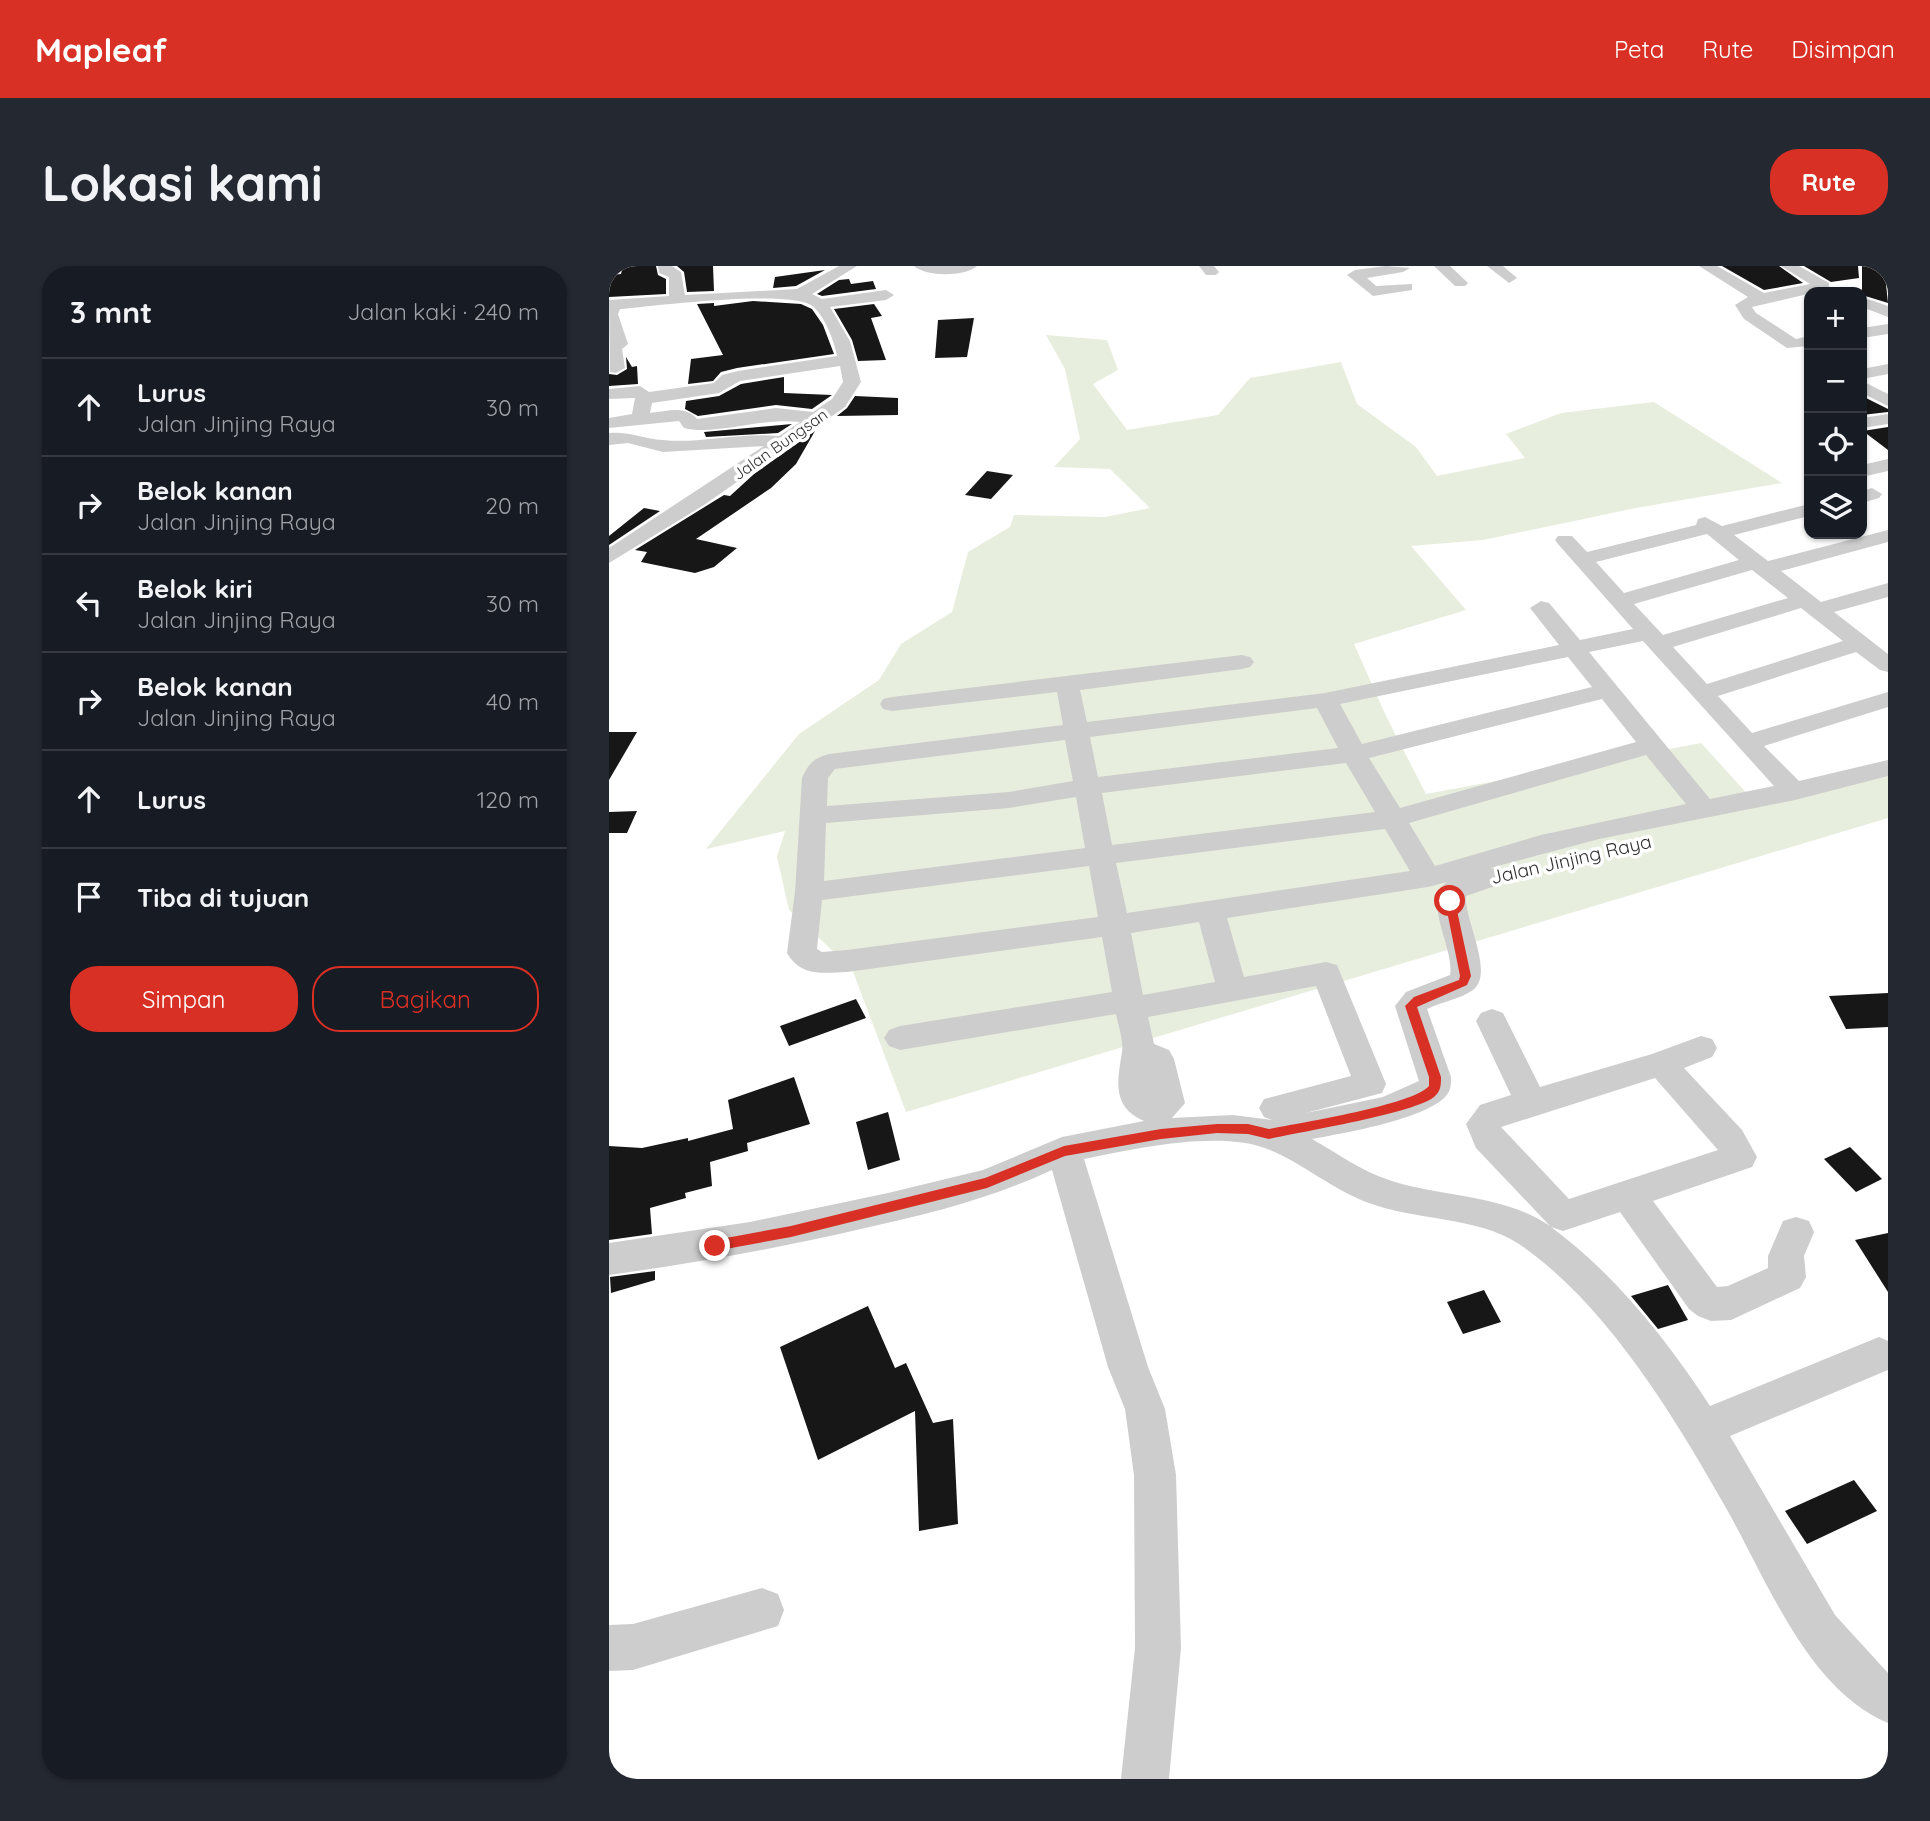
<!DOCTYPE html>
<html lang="id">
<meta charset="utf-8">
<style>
body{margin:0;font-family:Quicksand,sans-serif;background:#242831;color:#f1f3f6}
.controls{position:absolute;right:21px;top:21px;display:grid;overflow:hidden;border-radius:14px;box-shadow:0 2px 5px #0004}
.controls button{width:63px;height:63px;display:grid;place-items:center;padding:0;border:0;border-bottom:2px solid #363941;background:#171b24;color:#f1f3f6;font:35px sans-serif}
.stop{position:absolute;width:21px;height:21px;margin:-16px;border:5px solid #d93025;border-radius:50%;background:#fff}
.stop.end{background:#d93025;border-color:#fff;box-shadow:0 2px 7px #0008}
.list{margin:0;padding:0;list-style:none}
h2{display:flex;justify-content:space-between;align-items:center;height:91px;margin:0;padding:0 28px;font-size:30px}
h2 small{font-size:23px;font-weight:400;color:#9ea1a6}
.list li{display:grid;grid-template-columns:46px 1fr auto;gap:21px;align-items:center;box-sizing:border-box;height:98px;padding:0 28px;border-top:2px solid #363941}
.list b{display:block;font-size:26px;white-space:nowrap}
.list p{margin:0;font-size:23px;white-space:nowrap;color:#9ea1a6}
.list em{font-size:23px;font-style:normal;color:#9ea1a6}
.actions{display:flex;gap:14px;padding:21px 28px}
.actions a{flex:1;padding:16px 0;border:2px solid #d93025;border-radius:28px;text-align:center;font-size:24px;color:#d93025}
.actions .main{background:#d93025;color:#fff}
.icon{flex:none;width:38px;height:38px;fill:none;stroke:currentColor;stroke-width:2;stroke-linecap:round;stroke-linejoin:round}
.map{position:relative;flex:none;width:1279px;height:1513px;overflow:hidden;border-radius:28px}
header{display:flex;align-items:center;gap:42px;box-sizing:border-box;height:98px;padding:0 35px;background:#d93025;color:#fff}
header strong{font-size:33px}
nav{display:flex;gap:38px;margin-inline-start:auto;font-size:24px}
.intro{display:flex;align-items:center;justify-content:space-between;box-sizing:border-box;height:168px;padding:0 42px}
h1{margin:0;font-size:49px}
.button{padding:18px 32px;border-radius:28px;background:#d93025;color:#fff;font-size:24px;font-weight:700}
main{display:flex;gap:42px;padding:0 42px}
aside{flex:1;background:#171b24;border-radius:28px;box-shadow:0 2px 5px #0004}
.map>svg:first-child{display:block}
</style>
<header>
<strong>Mapleaf</strong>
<nav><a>Peta</a><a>Rute</a><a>Disimpan</a></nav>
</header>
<div class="intro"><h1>Lokasi kami</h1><a class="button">Rute</a></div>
<main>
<aside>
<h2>3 mnt<small>Jalan kaki · 240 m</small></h2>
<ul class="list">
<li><svg class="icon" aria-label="ahead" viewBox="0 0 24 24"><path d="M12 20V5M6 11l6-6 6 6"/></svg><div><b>Lurus</b><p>Jalan Jinjing Raya</p></div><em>30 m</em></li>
<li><svg class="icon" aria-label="right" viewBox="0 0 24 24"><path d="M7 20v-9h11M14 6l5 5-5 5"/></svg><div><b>Belok kanan</b><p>Jalan Jinjing Raya</p></div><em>20 m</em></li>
<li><svg class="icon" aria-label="left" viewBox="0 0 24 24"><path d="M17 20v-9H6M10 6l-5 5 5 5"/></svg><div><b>Belok kiri</b><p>Jalan Jinjing Raya</p></div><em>30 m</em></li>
<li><svg class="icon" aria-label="right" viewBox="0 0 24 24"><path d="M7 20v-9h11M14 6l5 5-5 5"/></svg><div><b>Belok kanan</b><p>Jalan Jinjing Raya</p></div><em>40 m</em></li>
<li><svg class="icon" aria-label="ahead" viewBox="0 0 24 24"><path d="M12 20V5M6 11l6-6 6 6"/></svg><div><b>Lurus</b></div><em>120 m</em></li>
<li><svg class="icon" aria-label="arrive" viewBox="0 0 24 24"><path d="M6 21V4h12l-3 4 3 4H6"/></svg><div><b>Tiba di tujuan</b></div></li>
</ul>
<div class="actions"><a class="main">Simpan</a><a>Bagikan</a></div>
</aside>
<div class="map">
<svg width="1279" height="1513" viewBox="0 0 1279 1513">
<rect width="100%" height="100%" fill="#fff"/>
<polygon fill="#e8eedd" points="437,69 498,74 509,104 484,118 518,164 609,149 641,112 732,96 748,138 807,181 828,210 916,192 897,168 952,147 1045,136 1173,217 1027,242 874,274 802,280 857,344 745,378 777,450 817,528 1092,477 1144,534 1279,499 1279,552 297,846 243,703 180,644 168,591 176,565 97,583 190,468 270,414 292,378 343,346 359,286 401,261 405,249 496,251 541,242 501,203 445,201 471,173 456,103"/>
<g fill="#171717">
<polygon points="14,0 47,0 49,9 57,13 57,28 0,31 0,9 12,8"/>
<polygon points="68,0 104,0 105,25 78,26 75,6"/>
<polygon points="1113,0 1170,0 1194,17 1155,24"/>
<polygon points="1195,0 1249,0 1250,12 1222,16"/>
<polygon points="1253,0 1275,0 1279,37 1253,29"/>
<polygon points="216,4 187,20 164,22 166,11"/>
<polygon points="240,13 242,18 264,15 267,23 213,30 208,28 230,14"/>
<polygon points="144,35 192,38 203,43 214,59 225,88 128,102 112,106 104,115 79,118 82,93 114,89 88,38 105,37 105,40"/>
<polygon points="265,38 273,50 262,52 277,94 249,95 243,74 225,43"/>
<polygon points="365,52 358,91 326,92 329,54"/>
<polygon points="17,91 23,101 28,100 29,118 0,120 0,108 8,109 18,103"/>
<polygon points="175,111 175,127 223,129 203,143 167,139 89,150 76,143 77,135 110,130 132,118"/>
<polygon points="246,130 289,132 289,149 228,150 238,142"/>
<polygon points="1253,130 1279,143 1279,146 1253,149"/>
<polygon points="183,158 169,167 97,171 95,166"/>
<polygon points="1279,161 1279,184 1254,165"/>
<polygon points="206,165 187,198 162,222 87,273 128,282 105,301 86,307 32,296 38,286 26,284 115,229 121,230 145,208"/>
<polygon points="378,205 404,209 382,233 356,229"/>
<polygon points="35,242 51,245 0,279 0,270"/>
<polygon points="0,466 28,466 0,514"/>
<polygon points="28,545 18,567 0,567 0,546"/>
<polygon points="1279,727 1279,761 1237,763 1220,730"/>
<polygon points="247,733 257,752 180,780 171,760"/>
<polygon points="185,811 201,858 138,877 139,885 101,896 103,920 76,927 77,932 41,942 43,968 0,974 0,880 33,882 79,872 79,875 124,863 119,834"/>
<polygon points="279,846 291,894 259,904 247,856"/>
<polygon points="1241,881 1273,913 1247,926 1215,893"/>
<polygon points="1279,967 1279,1026 1246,974"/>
<polygon points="46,1005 46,1014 2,1027 1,1011"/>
<polygon points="1059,1019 1079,1054 1049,1063 1022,1030"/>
<polygon points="875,1024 892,1056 854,1068 838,1036"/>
<polygon points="259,1040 286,1102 297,1097 324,1157 344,1153 349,1258 310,1265 306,1145 209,1194 171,1081"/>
<polygon points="1245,1214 1268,1245 1198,1278 1176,1245"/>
</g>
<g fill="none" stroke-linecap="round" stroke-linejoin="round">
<g fill="#cdcdcd" fill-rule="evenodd">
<path d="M 49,0 L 63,0 L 72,6 L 76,29 L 188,23 L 230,0 L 248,0 L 203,28 L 213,33 L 277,24 L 285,29 L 277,34 L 221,41 L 241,75 L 252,116 L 236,141 L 95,239 L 0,297 L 0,282 L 155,180 L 54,186 L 19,177 L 0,179 L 0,167 C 20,165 34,173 54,174 C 91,178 130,166 170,170 L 191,156 C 152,151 108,170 75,162 L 70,155 L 0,162 L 0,152 L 23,148 L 26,132 L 0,133 L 0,123 L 31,120 L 40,126 L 105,117 L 113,109 L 129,105 L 228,90 C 225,75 217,53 205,41 C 185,22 45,40 11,43 L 9,48 L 19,78 L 13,83 L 16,102 L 7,107 L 1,106 L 0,34 L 60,30 L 60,11 L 50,7 ZM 231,100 L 234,116 L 223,133 L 204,146 L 167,142 L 88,153 C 76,139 60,145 41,147 L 43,137 L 110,127 L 131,115 Z"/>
<path d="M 305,0 L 368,0 C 356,11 317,11 305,0 Z"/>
<polygon points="590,0 605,0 610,6 607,9 597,9"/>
<polygon points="777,0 801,2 794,6 758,12 767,20 803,18 803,24 764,30 738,9 746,4"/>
<polygon points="825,0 841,0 859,17 856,20 846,20"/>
<polygon points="878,0 894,0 908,12 900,17"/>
<polygon points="1090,0 1108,0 1155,27 1201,18 1172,0 1190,0 1220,17 1220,23 1143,41 1147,47 1187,73 1200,70 1200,80 1178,82 1135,53 1126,39 1139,31"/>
<polygon points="1253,31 1279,40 1279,51 1253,41"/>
<polygon points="1279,58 1279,68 1253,72 1253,62"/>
<polygon points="1279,98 1279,108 1253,113 1253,103"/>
<polygon points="1253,115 1279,128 1279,140 1253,127"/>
<polygon points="1279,148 1279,158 1253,162 1253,152"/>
<polygon points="1279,193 1279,205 1253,211 1253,199"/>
<polygon points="1263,222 1273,228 1270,232 1253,237 1253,225"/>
<path d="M 1200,238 L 1200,250 L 1125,269 L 1159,295 L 1279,264 L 1279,276 L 1172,305 L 1212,336 L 1279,317 L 1279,331 L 1225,346 L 1279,388 L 1279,406 L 1271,404 L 1247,386 L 1109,430 L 1143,467 L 1279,426 L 1279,441 L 1155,480 L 1190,515 L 1279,494 L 1279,510 L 1186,534 L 990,573 L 881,602 L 892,604 L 896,611 L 892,618 L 857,630 C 855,654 886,707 864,724 C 852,733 832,736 818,743 L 842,811 C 842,819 842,825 836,831 C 813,854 735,867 703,873 C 728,887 752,905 780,914 C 833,932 892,927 941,960 L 867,882 L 857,858 L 871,839 L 902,829 L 867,755 L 872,747 L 883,743 L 894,747 L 931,821 L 1043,788 L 1092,770 L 1103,773 L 1108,782 L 1103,791 L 1075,802 L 1133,864 L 1148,891 L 1143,901 L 1044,935 L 1108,1021 L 1119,1020 L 1159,1002 L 1159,990 L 1174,955 L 1187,951 L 1200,955 L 1205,966 L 1195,990 L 1197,1011 L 1191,1022 L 1122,1054 L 1102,1055 L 1089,1050 L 1080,1043 L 1011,946 L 954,965 L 942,961 C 1006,1008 1058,1074 1101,1140 L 1270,1071 L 1279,1075 L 1279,1104 L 1121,1170 L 1226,1349 L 1279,1407 L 1279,1457 C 1199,1424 1158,1314 1117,1242 C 1067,1153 996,1036 910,978 C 867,950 807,955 760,937 C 724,924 695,898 661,884 C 612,863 525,883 475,893 L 539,1101 L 556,1143 L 567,1209 L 572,1382 L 560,1513 L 512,1513 L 526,1382 L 525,1209 L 516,1143 L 499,1101 L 443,904 C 383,932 321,948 256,962 C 171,982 86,997 0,1009 L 0,977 L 141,956 L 279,927 L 374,904 L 453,871 L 535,855 C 503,841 508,816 513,786 C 515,775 509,759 507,748 L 291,784 L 280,780 L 275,772 L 280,764 L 291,760 L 503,726 L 493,671 L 238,706 C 214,707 192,711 178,687 L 186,626 L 193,512 C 199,498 205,492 220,488 L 454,459 L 448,426 L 283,445 L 274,443 L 271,438 L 274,433 L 283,431 L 633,389 L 641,391 L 645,396 L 641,401 L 633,403 L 471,424 L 478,456 L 716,427 L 950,379 L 921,342 L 932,335 L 940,337 L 971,374 L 1024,363 L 949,278 L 946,274 L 949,270 L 963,270 L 978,286 L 1087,259 L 1089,253 L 1096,251 L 1113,260 ZM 1098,268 L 1130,294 L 1015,327 L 987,296 ZM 1143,304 L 1179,332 L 1054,369 L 1025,338 ZM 1192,342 L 1234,375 L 1098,418 L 1064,381 ZM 1034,375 L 1165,520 L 1101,533 L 980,386 ZM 959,391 L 983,421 L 753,478 L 731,438 ZM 993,433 L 1027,476 L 791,542 L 760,492 ZM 708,442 L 729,482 L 489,511 L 481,471 ZM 456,474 L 464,515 L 400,526 L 218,540 L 219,512 L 226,503 ZM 1037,489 L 1077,538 L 932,569 L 826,600 L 800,557 ZM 737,497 L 766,546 L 503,579 L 493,527 ZM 467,531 L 476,582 L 215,615 L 217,557 L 400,542 ZM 776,563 L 801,605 L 518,647 L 507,597 ZM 480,600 L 489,651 L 238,684 L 213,686 L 208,683 L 213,634 ZM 838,616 C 812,633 846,683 841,709 L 797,726 L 786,740 L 810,815 L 774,831 L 697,847 L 773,827 L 777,818 L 728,699 L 717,696 L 635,711 L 618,652 L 819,621 ZM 590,656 L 606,716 L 534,729 L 522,667 ZM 707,720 L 742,810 L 655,833 L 650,842 L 655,851 L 663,854 L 624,849 L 563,852 L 576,837 L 565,793 L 560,784 L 545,778 L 539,751 ZM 1046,812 L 1109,884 L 960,933 L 892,861 Z"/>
<polygon points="153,1322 169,1328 175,1344 169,1360 24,1404 0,1405 0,1359 24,1358"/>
</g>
</g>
<path fill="#d93025" d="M 841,631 L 846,635 L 862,710 L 858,719 L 808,741 L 832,811 C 832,819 832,825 825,831 C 806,847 691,866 660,873 L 639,868 L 608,867 L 552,873 L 456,890 L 378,922 L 182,971 L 106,985 L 99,980 L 106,974 L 182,960 L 376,912 L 455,880 L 552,863 L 608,858 L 639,858 L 660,863 C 690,857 804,839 820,820 L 820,811 L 796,740 L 805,731 L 850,714 L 851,710 L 836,635 Z"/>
<g text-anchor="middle" stroke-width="7" stroke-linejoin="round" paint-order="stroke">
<g font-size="16" fill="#303030" stroke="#fff">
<text transform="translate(171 178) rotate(-35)" y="6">Jalan Bungsan</text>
</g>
<g font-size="19" fill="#303030" stroke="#fff">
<text transform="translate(962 593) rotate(-13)" y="7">Jalan Jinjing Raya</text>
</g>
</g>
</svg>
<div class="controls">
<button>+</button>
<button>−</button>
<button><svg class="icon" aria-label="locate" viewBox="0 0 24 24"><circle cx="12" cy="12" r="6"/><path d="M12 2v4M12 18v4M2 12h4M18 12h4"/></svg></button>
<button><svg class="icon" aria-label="layers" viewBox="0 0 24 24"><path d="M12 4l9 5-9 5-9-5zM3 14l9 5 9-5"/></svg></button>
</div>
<div class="stop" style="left:841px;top:635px"></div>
<div class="stop end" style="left:106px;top:980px"></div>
</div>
</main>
